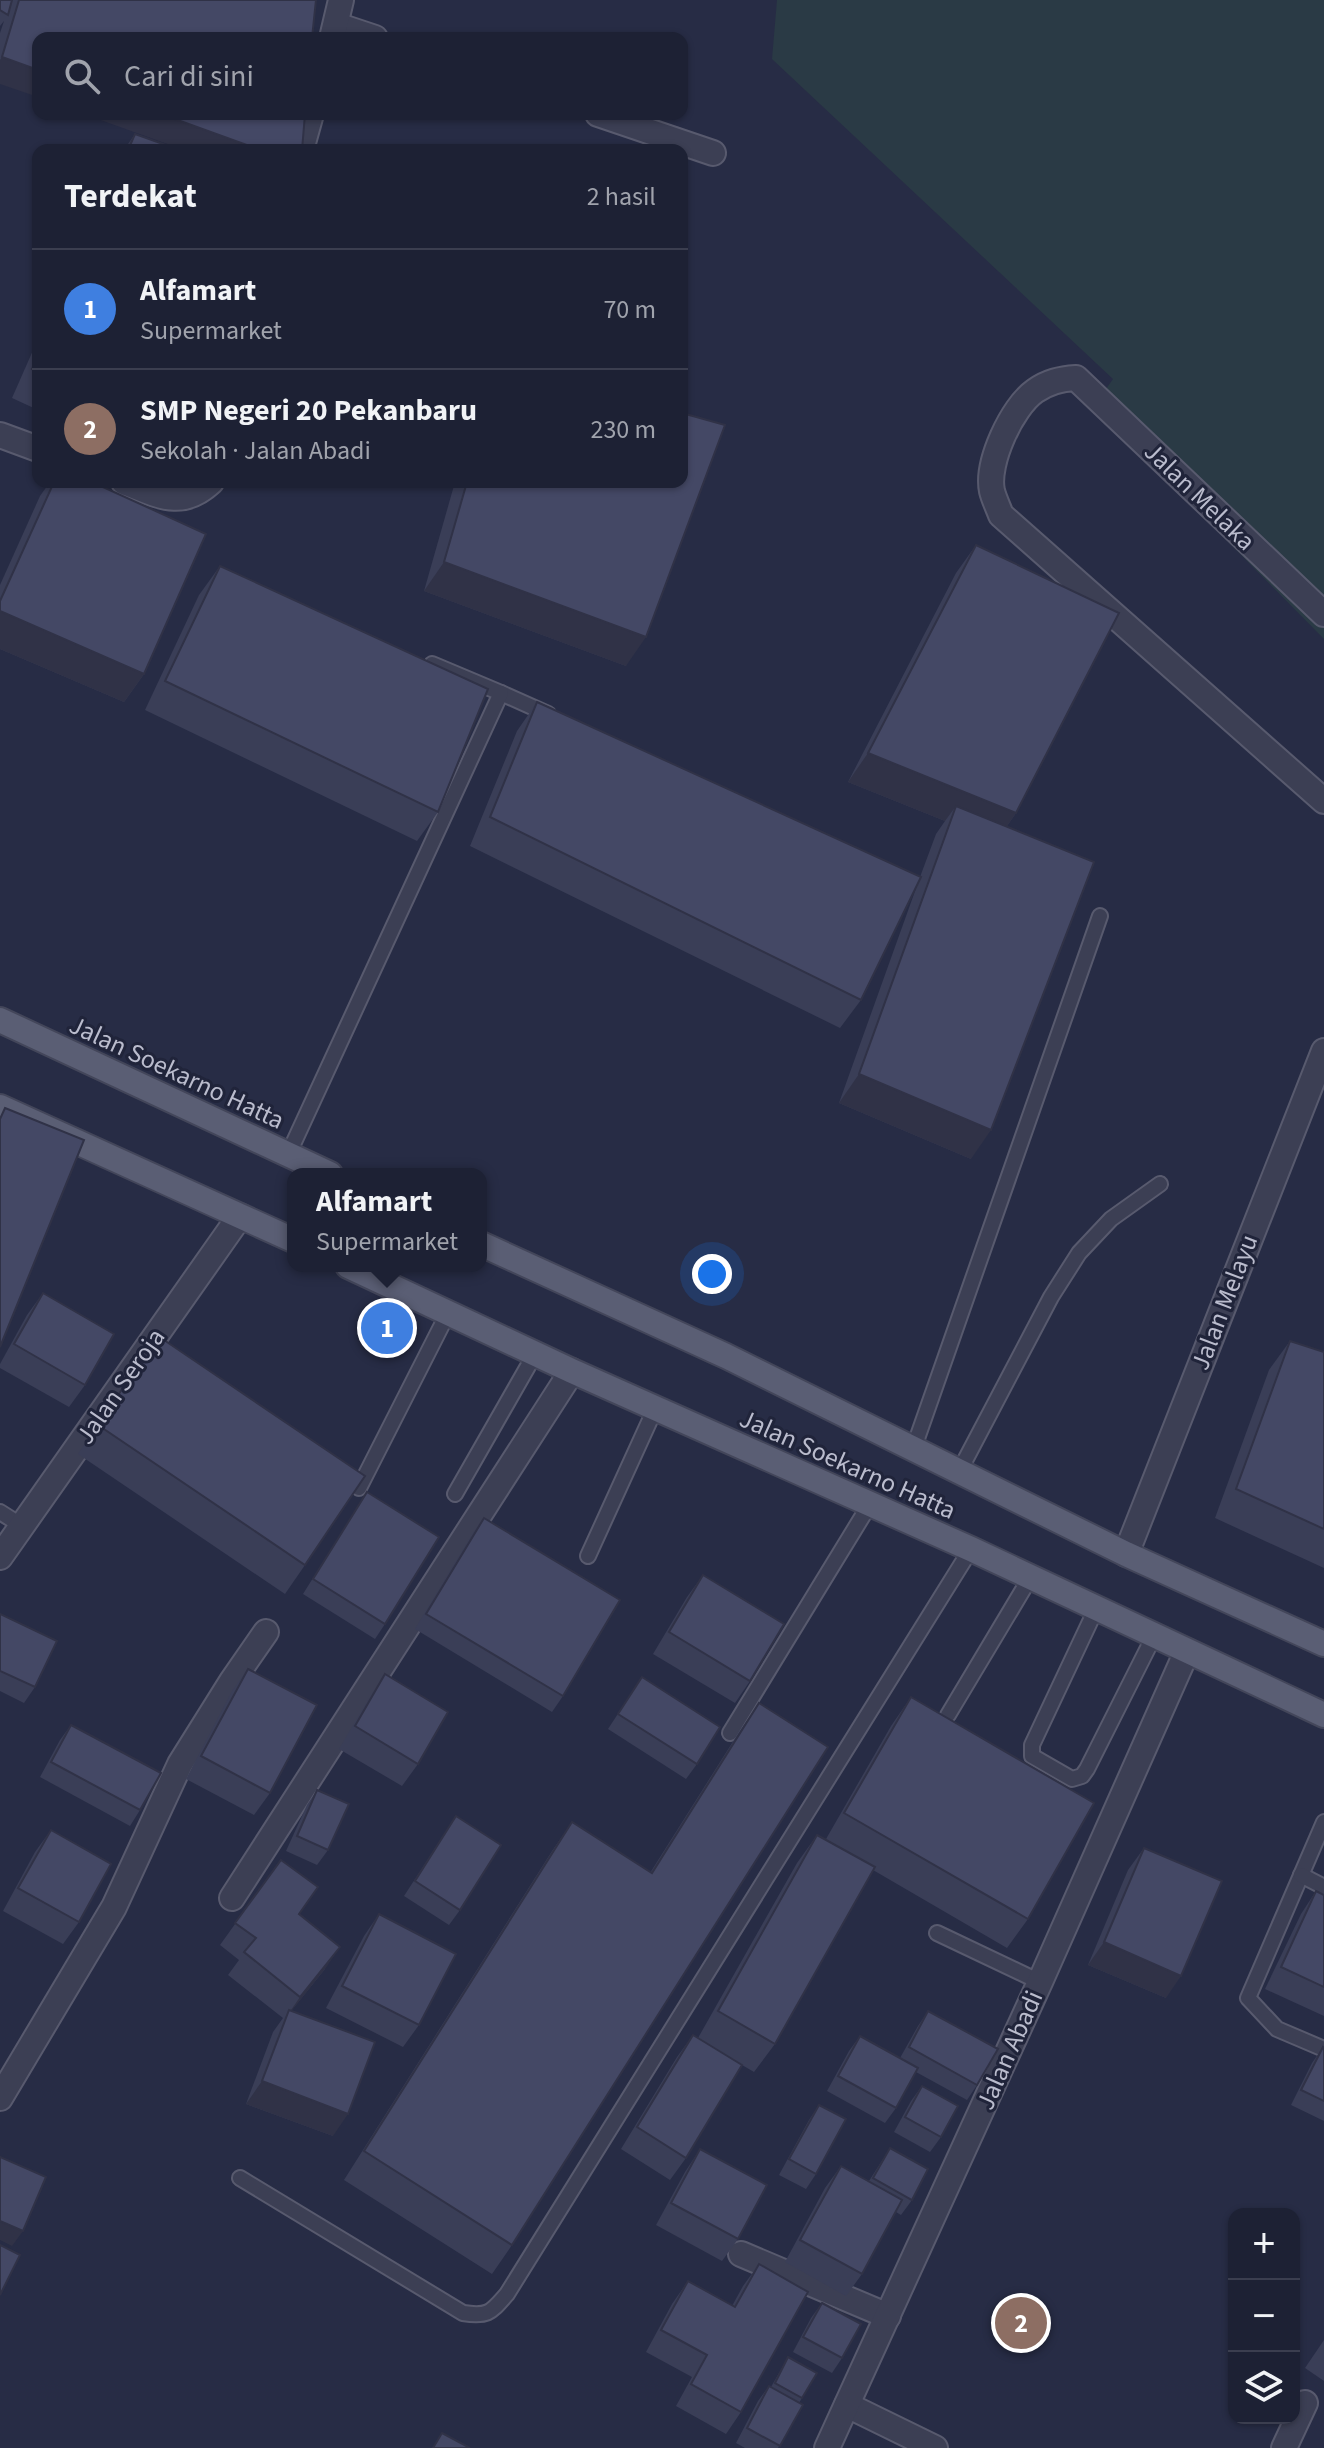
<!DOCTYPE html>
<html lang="id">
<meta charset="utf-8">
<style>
body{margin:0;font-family:"Source Sans 3",sans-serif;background:#2a2e40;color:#f1f3f6}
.controls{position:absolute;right:24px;bottom:24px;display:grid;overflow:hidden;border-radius:16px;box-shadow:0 2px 6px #0004}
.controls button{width:72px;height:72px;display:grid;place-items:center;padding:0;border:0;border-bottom:2px solid #3b3e4f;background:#1d2134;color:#f1f3f6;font:40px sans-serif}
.you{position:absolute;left:712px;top:1274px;width:28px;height:28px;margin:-20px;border:6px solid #fff;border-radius:50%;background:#1a73e8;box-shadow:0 0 0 12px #1a73e833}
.badge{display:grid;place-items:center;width:52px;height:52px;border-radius:50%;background:#2563eb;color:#fff;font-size:26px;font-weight:700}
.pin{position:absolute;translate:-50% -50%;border:4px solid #fff;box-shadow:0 2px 8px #0006}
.popup{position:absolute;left:287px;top:1168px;width:200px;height:104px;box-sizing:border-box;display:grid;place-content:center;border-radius:16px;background:#1d2134;filter:drop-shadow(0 2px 6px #0005);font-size:26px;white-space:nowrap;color:#a0a3ac}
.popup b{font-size:30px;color:#f1f3f6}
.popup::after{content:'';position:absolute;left:50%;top:100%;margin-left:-16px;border:16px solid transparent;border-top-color:#1d2134}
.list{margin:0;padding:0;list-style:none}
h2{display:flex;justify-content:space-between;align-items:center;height:104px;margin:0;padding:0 32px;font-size:34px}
h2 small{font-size:26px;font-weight:400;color:#a0a3ac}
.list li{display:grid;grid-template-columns:52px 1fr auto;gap:24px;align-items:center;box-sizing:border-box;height:120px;padding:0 32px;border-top:2px solid #3b3e4f}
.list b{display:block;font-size:30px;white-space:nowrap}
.list p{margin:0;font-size:26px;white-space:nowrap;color:#a0a3ac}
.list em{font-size:26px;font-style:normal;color:#a0a3ac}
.icon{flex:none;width:44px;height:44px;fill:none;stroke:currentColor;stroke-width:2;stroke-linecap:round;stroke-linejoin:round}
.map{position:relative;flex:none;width:1324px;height:2448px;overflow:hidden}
.search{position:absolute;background:#1d2134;box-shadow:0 2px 6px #0004;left:32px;top:32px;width:656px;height:88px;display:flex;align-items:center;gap:20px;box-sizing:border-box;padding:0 28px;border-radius:16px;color:#a0a3ac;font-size:30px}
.panel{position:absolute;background:#1d2134;box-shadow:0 2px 6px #0004;left:32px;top:144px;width:656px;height:344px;border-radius:16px}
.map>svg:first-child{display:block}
</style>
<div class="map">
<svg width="1324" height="2448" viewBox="0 0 1324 2448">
<rect width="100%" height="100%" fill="#272c45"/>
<polygon fill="#2a3a45" points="777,0 1324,0 1324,639 1094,406 1113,379 772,59"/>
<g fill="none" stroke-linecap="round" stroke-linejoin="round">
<defs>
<g id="service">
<polyline points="501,693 548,714"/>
<polyline points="288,1155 501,693 432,664"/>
<polyline points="913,1450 1100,916"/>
<polyline points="960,1470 1051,1297 1079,1253 1111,1219 1160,1184"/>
<polyline points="359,1488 448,1313"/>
<polyline points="455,1494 535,1354"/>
<polyline points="0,1512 22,1526"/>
<polyline points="588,1556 655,1409"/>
<polyline points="1096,1609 1032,1745 1032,1756 1072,1779 1082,1776 1087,1769 1154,1636"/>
<polyline points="948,1715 1030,1578"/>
<polyline points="730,1733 870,1504"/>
<polyline points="1324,1822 1248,1998 1277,2029 1324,2049"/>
<polyline points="1301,1875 1324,1887"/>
<polyline points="937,1933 1040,1982"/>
<path d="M 240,2178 L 463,2313 C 489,2317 491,2312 507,2294 L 971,1549"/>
</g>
<g id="minor">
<polyline points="336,25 375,38"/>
<polyline points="332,38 341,0"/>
<polyline points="598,114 713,153"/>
<polyline points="301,150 311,114"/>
<polyline points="0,435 38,449"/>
<path d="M 124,482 C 158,495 181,510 211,482"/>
<path d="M 1324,614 L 1076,378 C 1060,379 1048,382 1035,391 C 1012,407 986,463 992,491 C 994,499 998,507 1001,515 L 1324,801"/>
<polyline points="1126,1554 1324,1051"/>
<polyline points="0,1557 240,1216"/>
<polyline points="232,1898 572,1371"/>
<polyline points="0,2098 114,1907 180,1764 232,1681 266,1632"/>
<polyline points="741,2254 888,2316"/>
<polyline points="847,2405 935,2448"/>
<polyline points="827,2448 1040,1982 1187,1651"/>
<polyline points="1284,2448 1305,2403"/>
</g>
<g id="primary">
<polyline points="0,1020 330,1174"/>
<polyline points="0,1107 293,1240"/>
<polyline points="481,1244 726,1356 1126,1554 1324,1644"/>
<polyline points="348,1266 572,1371 971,1549 1324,1715"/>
</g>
</defs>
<use href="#service" stroke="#585a6e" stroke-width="18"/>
<use href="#minor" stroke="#585a6e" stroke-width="28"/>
<use href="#primary" stroke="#43465a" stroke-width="28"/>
<use href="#service" stroke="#3c3f54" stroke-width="14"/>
<use href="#minor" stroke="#3c3f54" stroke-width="24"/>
<use href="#primary" stroke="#5a5e74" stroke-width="24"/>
</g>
<g fill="#3a3e57">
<polygon points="0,0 316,0 0,84 0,33 4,21 0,26"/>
<polygon points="135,134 180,150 124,150"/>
<polygon points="38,339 38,410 12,398"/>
<polygon points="50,482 92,482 144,674 124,702 0,649 0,585 40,496"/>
<polygon points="455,482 682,482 626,666 424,591"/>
<polygon points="976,545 1016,813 1007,826 971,1159 839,1103 919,880 861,1000 840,1028 470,846 517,731 537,702 920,877 936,834 945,821 848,782 956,573"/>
<polygon points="220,566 438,812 417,841 145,710 199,595"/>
<polygon points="43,1293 85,1385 69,1407 0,1368 0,1364 27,1315"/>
<polygon points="158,1336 305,1565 285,1594 78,1454"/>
<polygon points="1290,1341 1324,1352 1324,1568 1215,1518 1269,1370"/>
<polygon points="367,1492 385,1624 375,1639 303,1594"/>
<polygon points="484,1518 563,1696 552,1712 415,1629 473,1533"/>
<polygon points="703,1575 750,1681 735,1703 653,1654 687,1597"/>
<polygon points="0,1614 35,1687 24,1703 0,1691"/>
<polygon points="248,1669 270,1793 254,1815 186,1779 232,1691"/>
<polygon points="385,1674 418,1764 402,1786 339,1749 370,1697"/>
<polygon points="642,1677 697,1764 686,1779 608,1729"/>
<polygon points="911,1697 1028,1919 1007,1948 873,1870 775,2044 754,2072 742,2065 686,2158 670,2180 621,2149 677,2057 693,2035 698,2038 797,1863 817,1835 826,1839 891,1726"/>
<polygon points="759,1703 512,2245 492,2274 344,2180 552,1851 572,1822 650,1873 739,1732"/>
<polygon points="71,1725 140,1810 130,1826 40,1777 60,1740"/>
<polygon points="317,1790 328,1850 317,1865 286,1851 307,1805"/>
<polygon points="456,1816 460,1910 449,1925 404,1896"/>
<polygon points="51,1830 79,1922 63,1944 3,1911 35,1852"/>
<polygon points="1144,1848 1166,1998 1088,1965 1128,1870"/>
<polygon points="281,1860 299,1914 325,1969 291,2011 333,2136 246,2104 273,2032 283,2018 228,1975 239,1960 220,1945"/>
<polygon points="1316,1891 1324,1895 1324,2016 1265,1989 1301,1914"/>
<polygon points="379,1914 419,2025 403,2047 326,2008 364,1936"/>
<polygon points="928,2011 977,2085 967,2100 916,2072 896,2108 885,2123 827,2091 849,2051 860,2036 900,2058 918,2026"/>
<polygon points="1323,2047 1324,2048 1324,2121 1291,2105 1312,2063"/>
<polygon points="922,2086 941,2137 930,2152 894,2132 911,2101"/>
<polygon points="819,2105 816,2174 806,2189 779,2175 809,2120"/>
<polygon points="890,2148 912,2200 901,2215 896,2212 862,2274 846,2296 785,2262 825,2188 841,2166 869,2181"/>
<polygon points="700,2149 738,2239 722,2261 656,2225 685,2172"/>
<polygon points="759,2264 741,2412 726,2434 676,2406 692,2377 646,2352 672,2304 688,2281 732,2306 743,2286"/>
<polygon points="822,2303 842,2358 832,2373 793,2352 811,2318"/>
<polygon points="1324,2340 1324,2381 1305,2368"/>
<polygon points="788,2357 802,2398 799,2403 803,2405 778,2448 745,2448 736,2443 758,2401 769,2386 771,2387"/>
</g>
<g fill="#303247">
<polygon points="2,57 38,70 38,97 0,84 0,60"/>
<polygon points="84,114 161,114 261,150 184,150"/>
<polygon points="444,562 646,637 626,666 424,591"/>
<polygon points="0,611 144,674 124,702 0,649"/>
<polygon points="868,753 1016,813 996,842 956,806 945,821 848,782"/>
<polygon points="859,1074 991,1130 971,1159 839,1103"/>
<polygon points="1104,1942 1181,1976 1166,1998 1088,1965"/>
<polygon points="340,1947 325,1969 285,2019 300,1997"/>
<polygon points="262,2081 348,2114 333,2136 246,2104"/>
<polygon points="0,2221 23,2231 12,2246 0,2240"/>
</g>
<g fill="#444865" stroke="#303247" stroke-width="2">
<polygon points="0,0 12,0 8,15 0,10"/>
<polygon points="19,0 316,0 312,38 38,38 38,70 2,57"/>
<polygon points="161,114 305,114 302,150 261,150"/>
<polygon points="135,134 180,150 128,150"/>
<polygon points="38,356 38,372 32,369"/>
<polygon points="682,413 725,425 646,637 444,562 467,482 682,482"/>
<polygon points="54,482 92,482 206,534 144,674 0,611 0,601"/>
<polygon points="976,545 1119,613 1016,813 868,753"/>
<polygon points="220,566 488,689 438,812 165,681"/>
<polygon points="537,702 921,877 861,1000 490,817"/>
<polygon points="956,806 1094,862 991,1130 859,1074"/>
<polygon points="5,1108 84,1140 0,1347 0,1119"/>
<polygon points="43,1293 114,1334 85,1385 14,1344"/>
<polygon points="158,1336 365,1476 305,1565 98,1425"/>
<polygon points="1290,1341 1324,1352 1324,1529 1236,1489"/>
<polygon points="367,1492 439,1537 385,1624 313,1579"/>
<polygon points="484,1518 620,1600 563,1696 426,1614"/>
<polygon points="703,1575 784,1624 750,1681 669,1632"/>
<polygon points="0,1614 57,1641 35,1687 0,1671"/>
<polygon points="248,1669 317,1705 270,1793 201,1756"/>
<polygon points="385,1674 448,1712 418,1764 355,1726"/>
<polygon points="642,1677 720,1727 697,1764 618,1714"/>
<polygon points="911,1697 1094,1803 1028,1919 844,1813"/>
<polygon points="759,1703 828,1747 512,2245 364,2151 572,1822 652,1873"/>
<polygon points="71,1725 161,1773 140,1810 51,1762"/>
<polygon points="317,1790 349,1804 328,1850 297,1836"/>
<polygon points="456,1816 501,1845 460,1910 415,1881"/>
<polygon points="51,1830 111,1864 79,1922 18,1888"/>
<polygon points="817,1835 875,1867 775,2044 718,2011"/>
<polygon points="1144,1848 1222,1881 1181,1976 1104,1942"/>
<polygon points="281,1860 318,1887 299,1914 340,1947 300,1997 244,1952 256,1938 235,1923"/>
<polygon points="1316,1891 1324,1895 1324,1987 1281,1967"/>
<polygon points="379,1914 456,1954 419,2025 342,1986"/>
<polygon points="289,2010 375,2042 348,2114 262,2081"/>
<polygon points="928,2011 998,2049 977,2085 909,2047"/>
<polygon points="693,2035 742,2065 686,2158 637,2127"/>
<polygon points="860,2036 918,2068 896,2108 838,2076"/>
<polygon points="1323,2047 1324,2048 1324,2101 1301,2090"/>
<polygon points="922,2086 958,2106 941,2137 905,2117"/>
<polygon points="819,2105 846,2119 816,2174 789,2159"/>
<polygon points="890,2148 928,2169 912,2200 873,2178"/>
<polygon points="700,2149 767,2185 738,2239 671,2203"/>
<polygon points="0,2157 46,2177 23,2231 0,2221"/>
<polygon points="841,2166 902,2200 862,2274 800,2240"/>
<polygon points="0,2245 20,2255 0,2295"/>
<polygon points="759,2264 808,2292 741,2412 691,2384 707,2355 661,2330 688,2281 735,2307"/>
<polygon points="822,2303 861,2324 842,2358 803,2337"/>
<polygon points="788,2357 817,2373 802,2398 775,2383"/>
<polygon points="769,2386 803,2405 780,2446 747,2428"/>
<polygon points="442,2433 470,2448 433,2448"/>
</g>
<g text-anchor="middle" stroke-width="6" stroke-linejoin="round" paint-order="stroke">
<g font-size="26" fill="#babccd" stroke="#20243a">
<text transform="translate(1200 496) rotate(44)" y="9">Jalan Melaka</text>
<text transform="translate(177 1072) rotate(25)" y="9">Jalan Soekarno Hatta</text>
<text transform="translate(1224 1302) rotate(-69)" y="9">Jalan Melayu</text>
<text transform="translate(120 1386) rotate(-55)" y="9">Jalan Seroja</text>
<text transform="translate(848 1464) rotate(24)" y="9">Jalan Soekarno Hatta</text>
<text transform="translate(1009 2050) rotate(-66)" y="9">Jalan Abadi</text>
</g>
</g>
</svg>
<div class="controls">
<button>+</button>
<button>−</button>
<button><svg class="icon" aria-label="layers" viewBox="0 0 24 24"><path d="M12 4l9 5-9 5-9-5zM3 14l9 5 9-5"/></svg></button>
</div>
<div class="you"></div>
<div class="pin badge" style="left:387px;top:1328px;background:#3f7fe0">1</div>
<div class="popup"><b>Alfamart</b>Supermarket</div>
<div class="pin badge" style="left:1021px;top:2323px;background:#8d6e63">2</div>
<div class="search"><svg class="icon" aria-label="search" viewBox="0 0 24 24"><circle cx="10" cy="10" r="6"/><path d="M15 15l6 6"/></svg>Cari di sini</div>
<section class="panel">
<h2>Terdekat<small>2 hasil</small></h2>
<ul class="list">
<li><span class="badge" style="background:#3f7fe0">1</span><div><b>Alfamart</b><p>Supermarket</p></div><em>70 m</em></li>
<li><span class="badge" style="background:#8d6e63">2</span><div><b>SMP Negeri 20 Pekanbaru</b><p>Sekolah · Jalan Abadi</p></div><em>230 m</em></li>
</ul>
</section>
</div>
